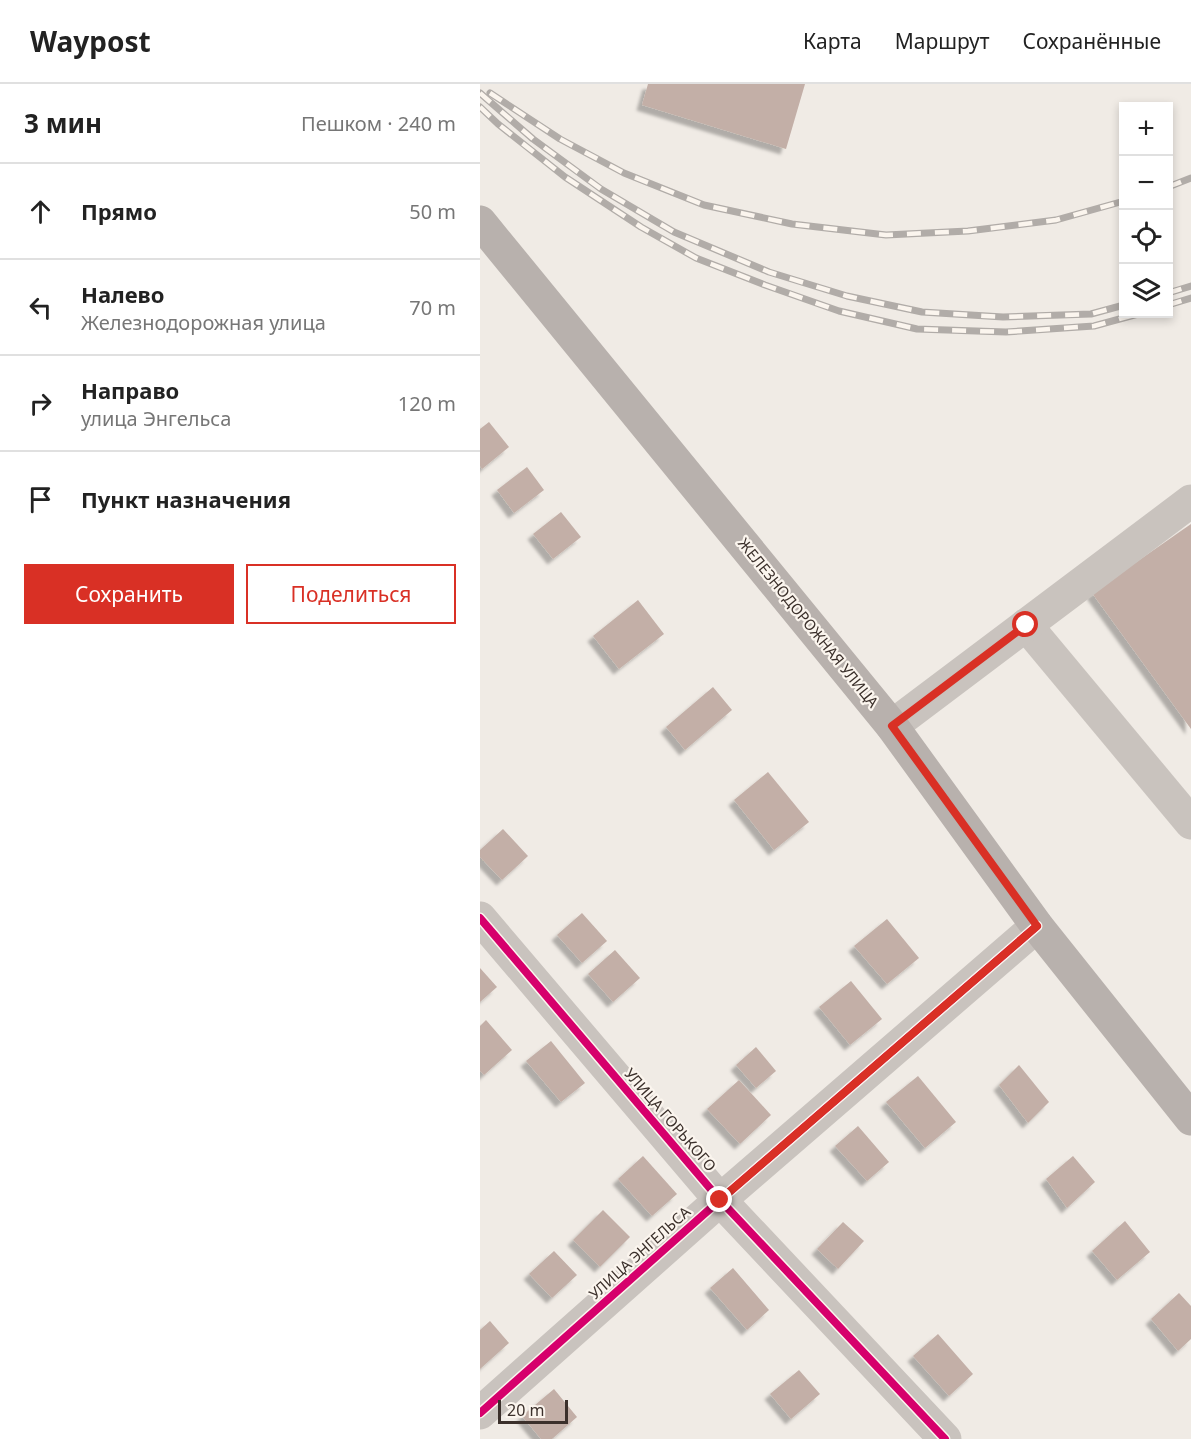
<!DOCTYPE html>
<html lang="ru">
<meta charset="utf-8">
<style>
body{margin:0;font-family:"Noto Sans",sans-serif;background:#f6f6f6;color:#222}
.controls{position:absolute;right:18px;top:18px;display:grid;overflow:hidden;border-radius:0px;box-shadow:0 3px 9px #0003}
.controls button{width:54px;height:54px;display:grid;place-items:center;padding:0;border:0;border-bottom:2px solid #e0e0e0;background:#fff;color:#222;font:30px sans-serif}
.scale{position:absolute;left:18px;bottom:15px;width:70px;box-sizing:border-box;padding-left:6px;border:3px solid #3b302b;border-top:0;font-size:16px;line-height:21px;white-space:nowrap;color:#3b302b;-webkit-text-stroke:4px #fbf5ee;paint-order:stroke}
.stop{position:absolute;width:18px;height:18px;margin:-14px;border:4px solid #d93025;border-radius:50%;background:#fff}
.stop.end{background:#d93025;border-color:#fff;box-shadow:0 2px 6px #0008}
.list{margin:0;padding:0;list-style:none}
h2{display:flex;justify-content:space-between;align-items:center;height:78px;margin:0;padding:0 24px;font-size:26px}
h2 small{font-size:20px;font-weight:400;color:#767676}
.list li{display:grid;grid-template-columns:39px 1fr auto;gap:18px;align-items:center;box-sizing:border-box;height:96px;padding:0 24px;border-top:2px solid #e0e0e0}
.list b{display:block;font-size:22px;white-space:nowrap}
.list p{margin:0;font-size:20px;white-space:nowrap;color:#767676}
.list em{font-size:20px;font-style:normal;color:#767676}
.actions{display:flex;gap:12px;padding:18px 24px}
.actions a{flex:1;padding:14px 0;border:2px solid #d93025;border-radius:0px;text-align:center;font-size:21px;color:#d93025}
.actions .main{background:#d93025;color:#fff}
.icon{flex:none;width:33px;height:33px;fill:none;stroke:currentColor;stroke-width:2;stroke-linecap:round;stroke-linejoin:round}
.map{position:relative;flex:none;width:711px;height:1355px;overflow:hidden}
header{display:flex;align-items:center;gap:36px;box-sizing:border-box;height:84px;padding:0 30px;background:#fff;border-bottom:2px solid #e0e0e0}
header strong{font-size:28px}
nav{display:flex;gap:33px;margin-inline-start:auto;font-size:21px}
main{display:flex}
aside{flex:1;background:#fff}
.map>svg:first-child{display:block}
</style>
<header>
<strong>Waypost</strong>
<nav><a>Карта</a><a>Маршрут</a><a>Сохранённые</a></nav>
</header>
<main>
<aside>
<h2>3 мин<small>Пешком · 240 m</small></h2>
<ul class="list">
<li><svg class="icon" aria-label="ahead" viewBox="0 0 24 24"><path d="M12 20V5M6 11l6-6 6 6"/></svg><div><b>Прямо</b></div><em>50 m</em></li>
<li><svg class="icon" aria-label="left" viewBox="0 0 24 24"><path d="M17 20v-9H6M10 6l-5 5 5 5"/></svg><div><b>Налево</b><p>Железнодорожная улица</p></div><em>70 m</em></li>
<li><svg class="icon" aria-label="right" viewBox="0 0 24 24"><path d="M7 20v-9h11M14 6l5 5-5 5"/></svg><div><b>Направо</b><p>улица Энгельса</p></div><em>120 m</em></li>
<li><svg class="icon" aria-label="arrive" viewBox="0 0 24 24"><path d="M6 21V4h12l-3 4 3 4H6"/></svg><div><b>Пункт назначения</b></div></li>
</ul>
<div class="actions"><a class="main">Сохранить</a><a>Поделиться</a></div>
</aside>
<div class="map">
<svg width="711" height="1355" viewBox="0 0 711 1355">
<defs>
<filter id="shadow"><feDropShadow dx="-5.5" dy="5.5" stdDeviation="1.5" flood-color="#0004"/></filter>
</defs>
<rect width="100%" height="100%" fill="#f0ebe5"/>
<g fill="#c3afa7" filter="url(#shadow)">
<polygon points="168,0 325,0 306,65 162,21"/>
<polygon points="9,338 29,363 2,385 0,382 0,345"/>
<polygon points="47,383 64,406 34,429 17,406"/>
<polygon points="81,428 101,453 73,475 53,450"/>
<polygon points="711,440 711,645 612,509"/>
<polygon points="158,516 184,550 139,585 113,552"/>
<polygon points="233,603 252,626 205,666 186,643"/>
<polygon points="288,688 329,738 294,766 254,716"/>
<polygon points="23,745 48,772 22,796 0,773 0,766"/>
<polygon points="102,829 127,857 102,879 77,851"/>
<polygon points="407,835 439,874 407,900 374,862"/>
<polygon points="135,866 160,894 133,918 108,890"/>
<polygon points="0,884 17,903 0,918"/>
<polygon points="371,897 402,935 370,961 339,923"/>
<polygon points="6,936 32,966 4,991 0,987 0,942"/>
<polygon points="71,957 105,999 81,1018 46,977"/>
<polygon points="276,963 296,987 276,1004 256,981"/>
<polygon points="539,981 569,1018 548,1039 519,1001"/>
<polygon points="438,992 476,1038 445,1064 406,1018"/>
<polygon points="259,996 291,1031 260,1060 227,1025"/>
<polygon points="378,1042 409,1078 387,1097 355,1062"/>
<polygon points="163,1072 197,1110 172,1132 138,1095"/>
<polygon points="593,1072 615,1098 587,1124 566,1095"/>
<polygon points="123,1126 150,1153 120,1183 93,1156"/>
<polygon points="645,1137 670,1168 637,1196 612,1167"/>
<polygon points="363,1138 384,1157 358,1185 337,1165"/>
<polygon points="74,1167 97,1191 72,1214 49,1190"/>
<polygon points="253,1184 289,1226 267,1246 230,1204"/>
<polygon points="699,1209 711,1222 711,1255 698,1267 671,1235"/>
<polygon points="10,1237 29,1259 0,1285 0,1246"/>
<polygon points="458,1250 493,1290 469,1312 433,1272"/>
<polygon points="319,1286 340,1310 311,1335 290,1310"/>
<polygon points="74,1305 97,1333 72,1355 61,1355 42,1332"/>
</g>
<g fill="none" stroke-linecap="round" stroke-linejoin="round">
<g stroke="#c9c3be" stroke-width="33">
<polyline points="546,541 711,739"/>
<polyline points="412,642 711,417"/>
<polyline points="0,834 240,1116 465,1355"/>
<polyline points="0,1329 240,1116 557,842"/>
</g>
<polyline stroke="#b8b1ad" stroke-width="33" points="0,138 412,642 557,842 711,1035"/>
<defs>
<g id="rail">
<polyline points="0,9 53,55 121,105 194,148 289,188 367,212 442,228 523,233 611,230 644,221"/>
<polyline points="10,9 80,55 144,89 224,121 312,140 406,151 488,147 576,136 644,117"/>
<polyline points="0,23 18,40 85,93 161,143 216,174 285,201 359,227 437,245 526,248 614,242 658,230"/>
<polyline points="688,103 711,94"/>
<polyline points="688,209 711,202"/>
<polyline points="688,221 711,214"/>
</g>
</defs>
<use href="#rail" stroke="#b1aca8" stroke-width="7"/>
<use href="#rail" stroke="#fbf5ee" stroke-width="4.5" stroke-dasharray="14" stroke-linecap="butt"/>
<defs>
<g id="cycleway">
<polyline points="0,834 240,1116 465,1355"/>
<polyline points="0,1329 240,1116 557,842"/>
</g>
</defs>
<use href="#cycleway" stroke="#fbf5ee" stroke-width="11"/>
<use href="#cycleway" stroke="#d6006c" stroke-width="8"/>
</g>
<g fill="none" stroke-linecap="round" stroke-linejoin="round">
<polyline stroke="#d93025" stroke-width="8" points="240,1116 557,842 412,642 546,541"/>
</g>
<g text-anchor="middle" stroke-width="4.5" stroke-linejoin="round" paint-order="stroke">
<g font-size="15" fill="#3b302b" stroke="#fbf5ee">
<text transform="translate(328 539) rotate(51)" y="5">ЖЕЛЕЗНОДОРОЖНАЯ УЛИЦА</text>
<text transform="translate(190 1036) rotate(49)" y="5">УЛИЦА ГОРЬКОГО</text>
<text transform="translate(160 1169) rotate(-42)" y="5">УЛИЦА ЭНГЕЛЬСА</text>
</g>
</g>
</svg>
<div class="controls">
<button>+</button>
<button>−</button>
<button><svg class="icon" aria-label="locate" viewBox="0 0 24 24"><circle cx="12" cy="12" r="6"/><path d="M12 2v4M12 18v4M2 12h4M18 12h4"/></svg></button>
<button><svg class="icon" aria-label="layers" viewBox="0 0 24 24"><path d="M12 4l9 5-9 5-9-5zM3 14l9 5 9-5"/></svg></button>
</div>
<div class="scale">20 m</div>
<div class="stop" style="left:546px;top:541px"></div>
<div class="stop end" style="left:240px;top:1116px"></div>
</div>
</main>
